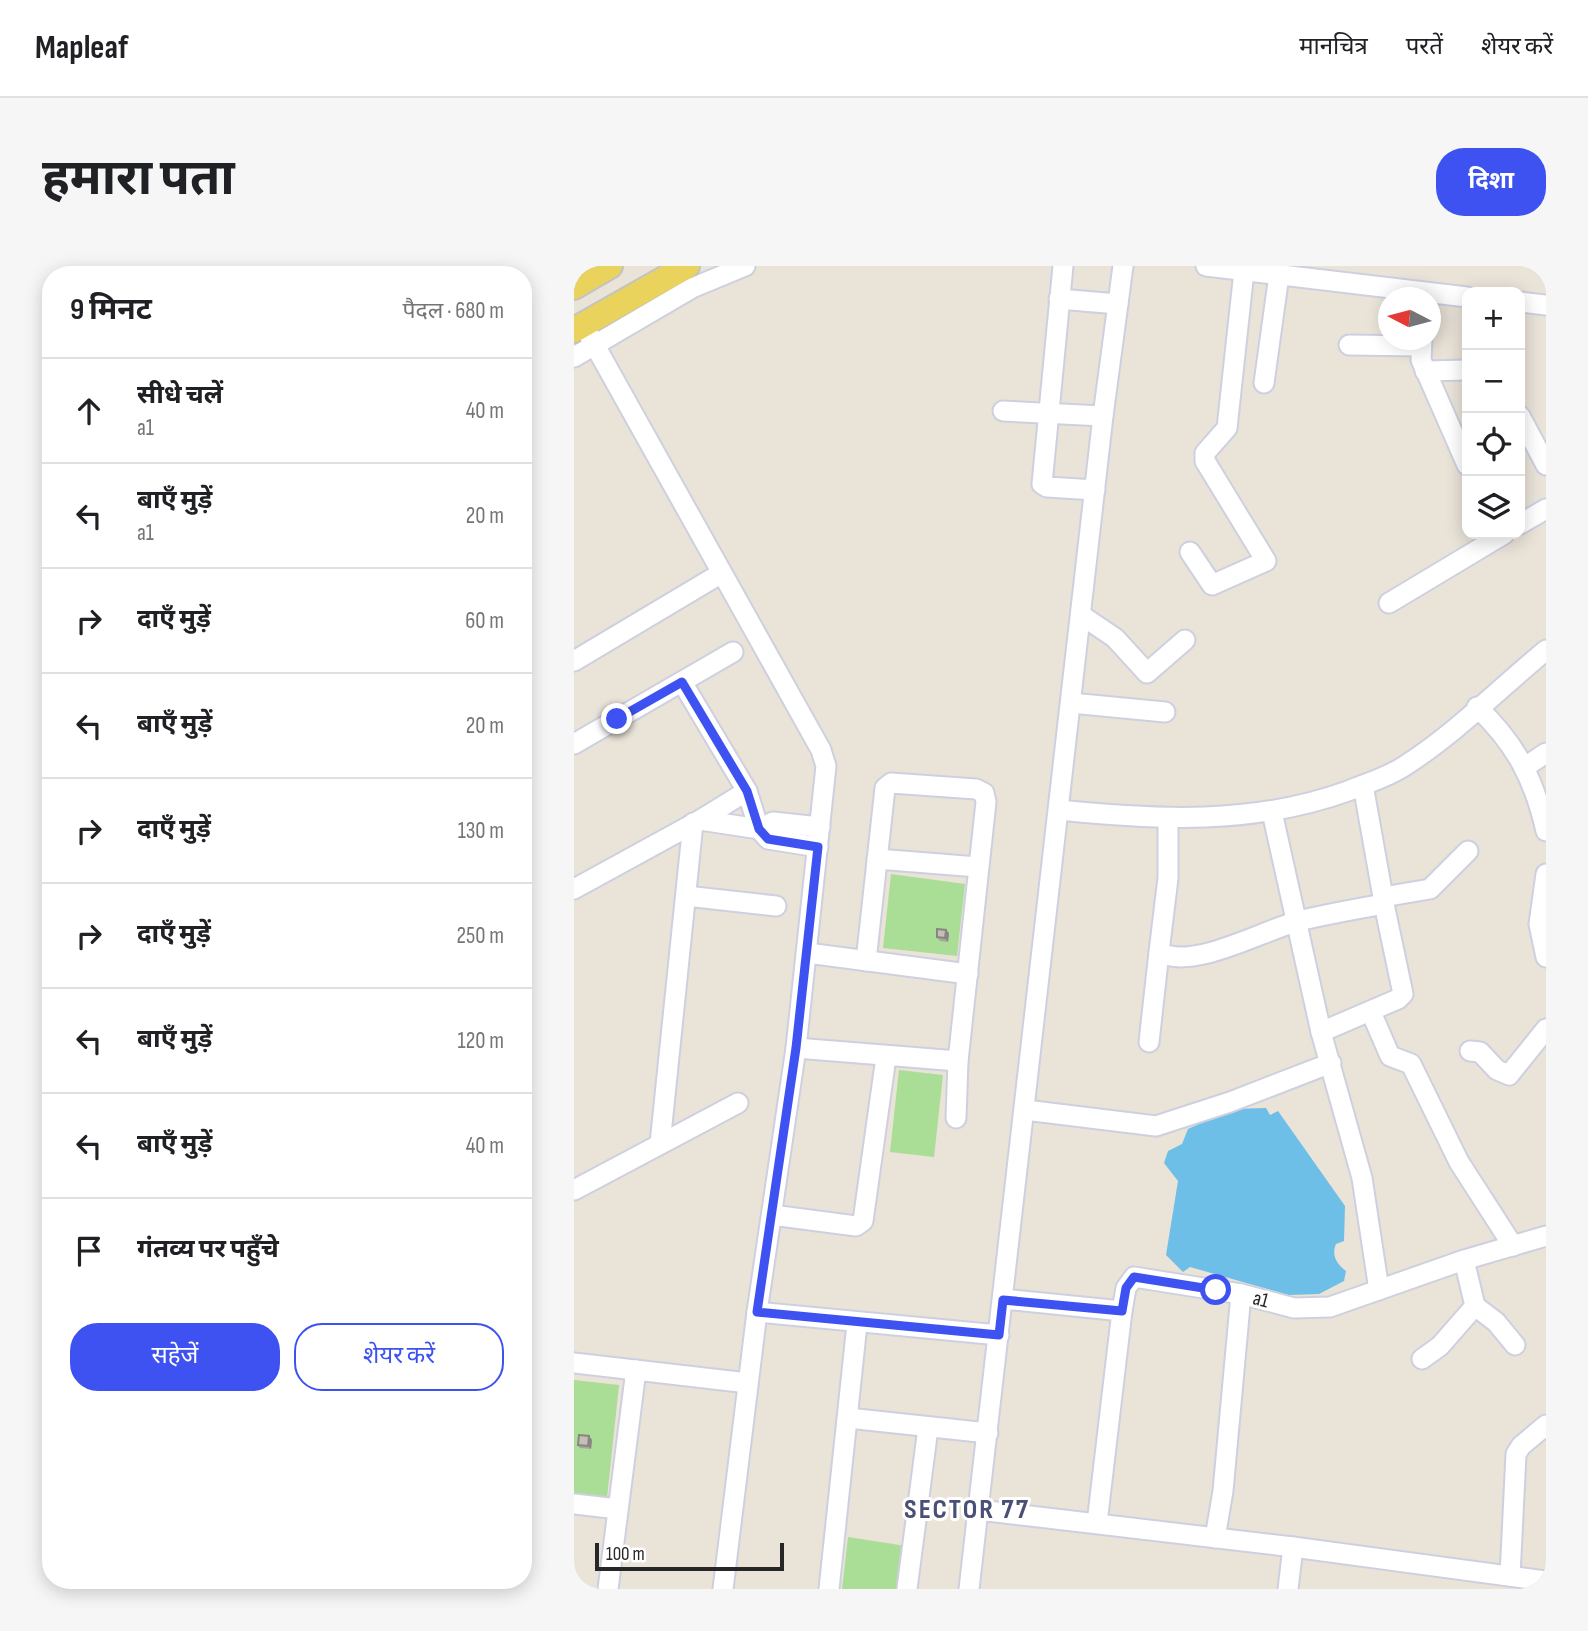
<!DOCTYPE html>
<html lang="hi">
<meta charset="utf-8">
<style>
body{margin:0;font-family:"Sofia Sans Condensed","Noto Sans Devanagari",sans-serif;background:#f6f6f6;color:#202124}
.controls{position:absolute;right:21px;top:21px;display:grid;overflow:hidden;border-radius:14px;box-shadow:0 4px 18px #0003}
.controls button{width:63px;height:63px;display:grid;place-items:center;padding:0;border:0;border-bottom:2px solid #e0e0e0;background:#fff;color:#202124;font:35px sans-serif}
.compass{position:absolute;left:804px;top:21px;width:63px;height:63px;border-radius:50%;background:#fff;box-shadow:0 4px 18px #0003;rotate:276deg}
.scale{position:absolute;left:21px;bottom:18px;width:189px;box-sizing:border-box;padding-left:7px;border:4px solid #272727;border-top:0;font-size:19px;line-height:24px;white-space:nowrap;color:#272727;-webkit-text-stroke:5px #fff;paint-order:stroke}
.stop{position:absolute;width:21px;height:21px;margin:-16px;border:5px solid #3d52f1;border-radius:50%;background:#fff}
.stop.end{background:#3d52f1;border-color:#fff;box-shadow:0 2px 7px #0008}
.list{margin:0;padding:0;list-style:none}
h2{display:flex;justify-content:space-between;align-items:center;height:91px;margin:0;padding:0 28px;font-size:30px}
h2 small{font-size:23px;font-weight:400;color:#757577}
.list li{display:grid;grid-template-columns:46px 1fr auto;gap:21px;align-items:center;box-sizing:border-box;height:105px;padding:0 28px;border-top:2px solid #e0e0e0}
.list b{display:block;font-size:26px;white-space:nowrap}
.list p{margin:0;font-size:23px;white-space:nowrap;color:#757577}
.list em{font-size:23px;font-style:normal;color:#757577}
.actions{display:flex;gap:14px;padding:21px 28px}
.actions a{flex:1;padding:16px 0;border:2px solid #3d52f1;border-radius:28px;text-align:center;font-size:24px;color:#3d52f1}
.actions .main{background:#3d52f1;color:#fff}
.icon{flex:none;width:38px;height:38px;fill:none;stroke:currentColor;stroke-width:2;stroke-linecap:round;stroke-linejoin:round}
.map{position:relative;flex:none;width:972px;height:1323px;overflow:hidden;border-radius:28px}
header{display:flex;align-items:center;gap:42px;box-sizing:border-box;height:98px;padding:0 35px;background:#fff;border-bottom:2px solid #e0e0e0}
header strong{font-size:33px}
nav{display:flex;gap:38px;margin-inline-start:auto;font-size:24px}
.intro{display:flex;align-items:center;justify-content:space-between;box-sizing:border-box;height:168px;padding:0 42px}
h1{margin:0;font-size:49px}
.button{padding:18px 32px;border-radius:28px;background:#3d52f1;color:#fff;font-size:24px;font-weight:700}
main{display:flex;gap:42px;padding:0 42px}
aside{flex:1;background:#fff;border-radius:28px;box-shadow:0 4px 18px #0003}
.map>svg:first-child{display:block}
</style>
<header>
<strong>Mapleaf</strong>
<nav><a>मानचित्र</a><a>परतें</a><a>शेयर करें</a></nav>
</header>
<div class="intro"><h1>हमारा पता</h1><a class="button">दिशा</a></div>
<main>
<aside>
<h2>9 मिनट<small>पैदल · 680 m</small></h2>
<ul class="list">
<li><svg class="icon" aria-label="ahead" viewBox="0 0 24 24"><path d="M12 20V5M6 11l6-6 6 6"/></svg><div><b>सीधे चलें</b><p>a1</p></div><em>40 m</em></li>
<li><svg class="icon" aria-label="left" viewBox="0 0 24 24"><path d="M17 20v-9H6M10 6l-5 5 5 5"/></svg><div><b>बाएँ मुड़ें</b><p>a1</p></div><em>20 m</em></li>
<li><svg class="icon" aria-label="right" viewBox="0 0 24 24"><path d="M7 20v-9h11M14 6l5 5-5 5"/></svg><div><b>दाएँ मुड़ें</b></div><em>60 m</em></li>
<li><svg class="icon" aria-label="left" viewBox="0 0 24 24"><path d="M17 20v-9H6M10 6l-5 5 5 5"/></svg><div><b>बाएँ मुड़ें</b></div><em>20 m</em></li>
<li><svg class="icon" aria-label="right" viewBox="0 0 24 24"><path d="M7 20v-9h11M14 6l5 5-5 5"/></svg><div><b>दाएँ मुड़ें</b></div><em>130 m</em></li>
<li><svg class="icon" aria-label="right" viewBox="0 0 24 24"><path d="M7 20v-9h11M14 6l5 5-5 5"/></svg><div><b>दाएँ मुड़ें</b></div><em>250 m</em></li>
<li><svg class="icon" aria-label="left" viewBox="0 0 24 24"><path d="M17 20v-9H6M10 6l-5 5 5 5"/></svg><div><b>बाएँ मुड़ें</b></div><em>120 m</em></li>
<li><svg class="icon" aria-label="left" viewBox="0 0 24 24"><path d="M17 20v-9H6M10 6l-5 5 5 5"/></svg><div><b>बाएँ मुड़ें</b></div><em>40 m</em></li>
<li><svg class="icon" aria-label="arrive" viewBox="0 0 24 24"><path d="M6 21V4h12l-3 4 3 4H6"/></svg><div><b>गंतव्य पर पहुँचे</b></div></li>
</ul>
<div class="actions"><a class="main">सहेजें</a><a>शेयर करें</a></div>
</aside>
<div class="map">
<svg width="972" height="1323" viewBox="0 0 972 1323">
<rect width="100%" height="100%" fill="#e9e3d8"/>
<g fill="#aade96">
<polygon points="317,608 391,618 383,690 309,682"/>
<polygon points="325,804 369,809 360,891 316,886"/>
<polygon points="0,1114 45,1119 33,1232 0,1228"/>
<polygon points="274,1271 332,1280 327,1323 268,1323"/>
</g>
<path fill="#6ebfe8" d="M 692,842 L 696,849 L 704,845 L 771,940 L 770,975 L 762,978 C 757,989 763,998 772,1005 L 770,1015 L 745,1028 L 715,1029 L 616,1001 L 609,1006 L 592,989 L 604,915 L 590,897 L 594,885 L 608,878 L 614,863 L 657,843 Z"/>
<g fill="none" stroke-linecap="round" stroke-linejoin="round">
<defs>
<g id="minor">
<polyline points="489,0 468,218 473,221 521,224"/>
<polyline points="632,0 893,31"/>
<polyline points="485,33 544,38"/>
<polyline points="946,36 972,39"/>
<polyline points="9,58 247,484 252,500 222,782 183,1046 149,1323"/>
<polyline points="848,74 847,94 893,199"/>
<polyline points="775,79 847,80"/>
<polyline points="0,91 118,22 171,0"/>
<polyline points="851,105 893,104"/>
<polyline points="690,117 705,9"/>
<polyline points="429,145 529,150"/>
<polyline points="946,150 972,199"/>
<polyline points="946,258 972,243"/>
<polyline points="616,286 638,319 692,295 631,195 631,187 653,162 670,5"/>
<polyline points="815,337 930,268"/>
<polyline points="507,349 541,372 573,407 611,374"/>
<polyline points="0,395 146,308"/>
<polyline points="108,416 173,525 185,563 194,573 244,581"/>
<polyline points="497,437 591,446"/>
<path d="M 903,441 C 942,478 960,513 972,565"/>
<polyline points="0,478 159,386"/>
<polyline points="951,501 972,487"/>
<polyline points="789,519 809,631"/>
<path d="M 485,544 C 583,554 680,559 774,525 C 793,517 815,511 832,499 C 882,467 926,422 972,384"/>
<polyline points="698,546 747,766 788,912 805,1024"/>
<path d="M 594,552 L 594,612 L 585,686 C 619,705 689,664 725,655 C 753,648 782,643 810,638 L 809,631 L 856,623 L 894,585"/>
<polyline points="126,554 173,525"/>
<polyline points="303,593 404,601"/>
<polyline points="972,608 965,658 972,691"/>
<polyline points="0,623 126,554 185,563 199,556 246,561"/>
<polyline points="112,630 202,640"/>
<polyline points="233,687 394,708"/>
<polyline points="797,746 816,790 837,798 885,896 939,980"/>
<polyline points="747,766 824,733 829,728 810,638"/>
<polyline points="575,776 585,686"/>
<polyline points="222,782 384,795 412,536 410,527 402,523 317,517 311,522 292,695"/>
<polyline points="896,785 906,786 923,804 935,809 972,763"/>
<polyline points="451,844 582,860 656,836 757,797"/>
<polyline points="382,852 384,795"/>
<polyline points="86,878 119,557"/>
<polyline points="0,924 164,837"/>
<polyline points="198,949 282,960 289,955 312,791"/>
<polyline points="429,1033 548,1045"/>
<polyline points="901,1040 922,1056 941,1079"/>
<polyline points="183,1046 425,1069"/>
<polyline points="848,1093 866,1080 901,1040 890,994"/>
<polyline points="0,1097 174,1117"/>
<polyline points="274,1152 414,1167"/>
<polyline points="0,1238 44,1243"/>
<polyline points="405,1244 719,1281 972,1315"/>
<polyline points="523,1257 548,1045 552,1022 560,1011 667,1028 720,1042 756,1041 890,994 972,970"/>
<polyline points="641,1272 649,1225 667,1028"/>
<polyline points="936,1310 942,1188 947,1180 972,1159"/>
<polyline points="34,1323 62,1104"/>
<polyline points="255,1323 283,1058"/>
<polyline points="333,1323 354,1162"/>
<polyline points="395,1323 529,150 549,0"/>
<polyline points="714,1323 719,1281"/>
</g>
<g id="major">
<polyline points="0,21 36,0"/>
<polyline points="0,64 113,0"/>
</g>
</defs>
<use href="#minor" stroke="#ced0e0" stroke-width="23"/>
<use href="#major" stroke="#c3c3c3" stroke-width="28"/>
<use href="#minor" stroke="#fff" stroke-width="19"/>
<use href="#major" stroke="#e9d35d" stroke-width="24"/>
</g>
<g fill="#a9a59e">
<polygon points="372,664 375,667 374,676 366,675 363,671"/>
<polygon points="15,1170 18,1174 17,1183 6,1182 4,1179"/>
</g>
<g fill="#898681">
<polygon points="372,664 375,667 374,676 371,672"/>
<polygon points="15,1170 18,1174 17,1183 14,1180"/>
</g>
<g fill="#c4c0b8" stroke="#898681" stroke-width="2">
<polygon points="363,663 372,664 371,672 363,671"/>
<polygon points="5,1169 15,1170 14,1180 4,1179"/>
</g>
<g fill="none" stroke-linecap="round" stroke-linejoin="round">
<polyline stroke="#3d52f1" stroke-width="9" points="43,453 108,416 173,525 185,563 194,573 244,581 222,782 183,1046 425,1069 429,1034 548,1045 552,1022 560,1011 642,1024"/>
</g>
<g text-anchor="middle" stroke-width="6" stroke-linejoin="round" paint-order="stroke">
<g font-size="21" fill="#272727" stroke="#fff">
<text transform="translate(687 1033) rotate(15)" y="7">a1</text>
</g>
<g font-size="28" font-weight="bold" letter-spacing="2" fill="#4a4f75" stroke="#fff">
<text x="393" y="1252">SECTOR 77</text>
</g>
</g>
</svg>
<div class="controls">
<button>+</button>
<button>−</button>
<button><svg class="icon" aria-label="locate" viewBox="0 0 24 24"><circle cx="12" cy="12" r="6"/><path d="M12 2v4M12 18v4M2 12h4M18 12h4"/></svg></button>
<button><svg class="icon" aria-label="layers" viewBox="0 0 24 24"><path d="M12 4l9 5-9 5-9-5zM3 14l9 5 9-5"/></svg></button>
</div>
<svg class="compass" viewBox="-18 -18 36 36"><path d="M0-13l5 13h-10z" fill="#e53935"/><path d="M0 13l5-13h-10z" fill="#757577"/></svg>
<div class="scale">100 m</div>
<div class="stop" style="left:642px;top:1024px"></div>
<div class="stop end" style="left:43px;top:453px"></div>
</div>
</main>
